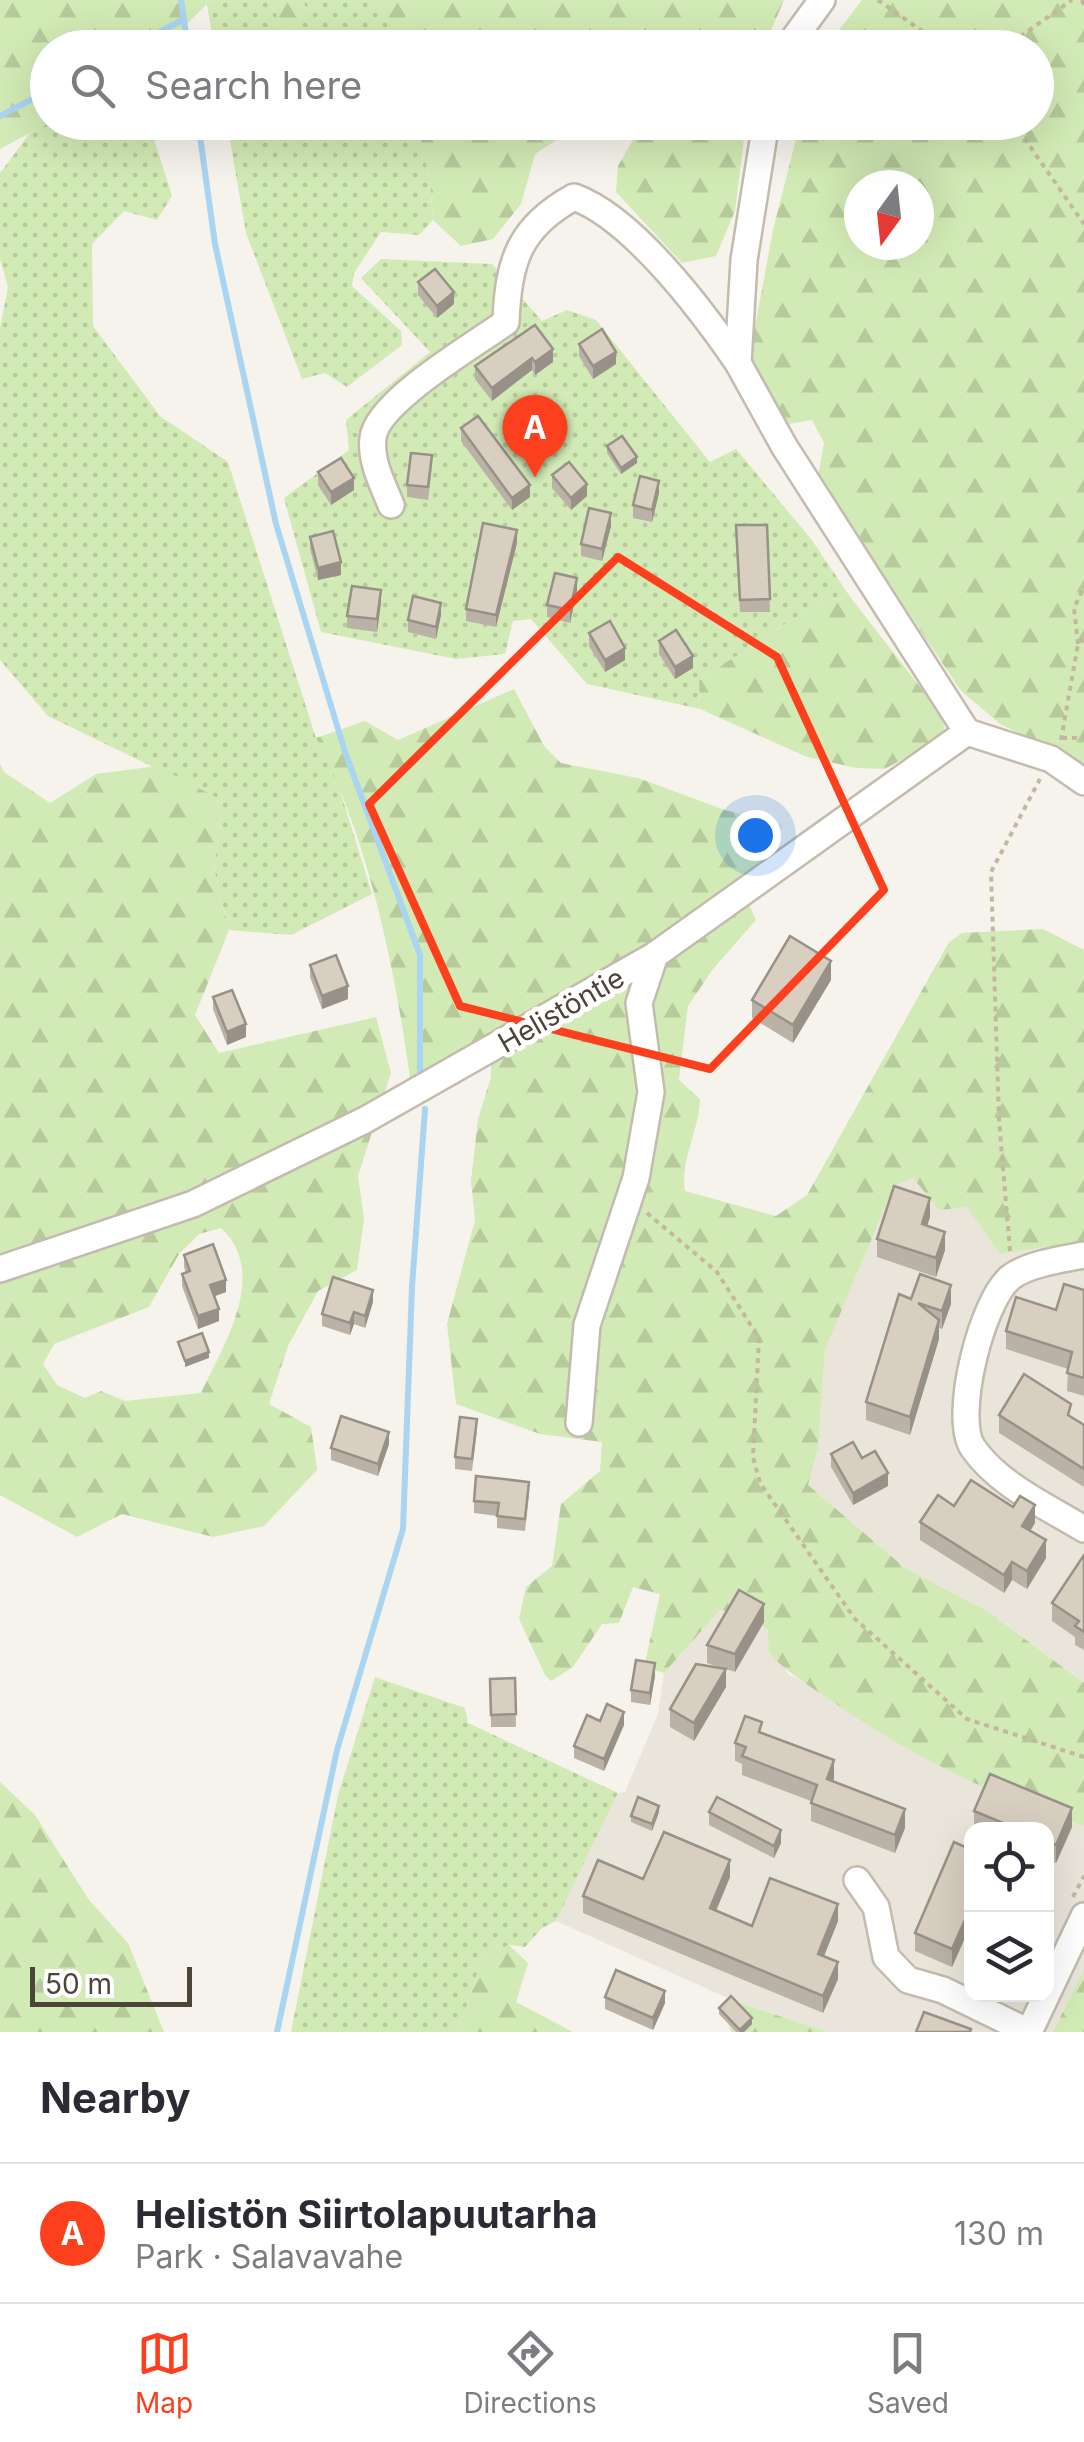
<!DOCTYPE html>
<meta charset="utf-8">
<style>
body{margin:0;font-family:Inter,sans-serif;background:#f2f2f3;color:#2b2b33}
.controls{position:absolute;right:30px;bottom:30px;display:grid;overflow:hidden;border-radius:20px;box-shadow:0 10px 40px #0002}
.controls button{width:90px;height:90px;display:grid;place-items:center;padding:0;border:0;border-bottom:2px solid #e1e1e2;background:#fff;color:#2b2b33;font:50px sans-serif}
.compass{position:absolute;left:844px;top:170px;width:90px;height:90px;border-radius:50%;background:#fff;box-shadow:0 10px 40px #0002;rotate:195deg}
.scale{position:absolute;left:30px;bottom:25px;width:162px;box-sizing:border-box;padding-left:10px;border:5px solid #4b4439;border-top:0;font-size:28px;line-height:35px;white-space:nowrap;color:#4b4439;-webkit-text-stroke:8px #fff;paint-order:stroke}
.you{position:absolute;left:755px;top:835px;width:35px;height:35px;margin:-25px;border:8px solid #fff;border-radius:50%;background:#1a73e8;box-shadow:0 0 0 15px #1a73e833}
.badge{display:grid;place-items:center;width:65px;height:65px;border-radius:50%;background:#fc3f1d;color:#fff;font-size:32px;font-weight:700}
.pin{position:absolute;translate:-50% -82px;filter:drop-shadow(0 2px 5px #0008)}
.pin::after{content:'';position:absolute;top:52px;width:35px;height:30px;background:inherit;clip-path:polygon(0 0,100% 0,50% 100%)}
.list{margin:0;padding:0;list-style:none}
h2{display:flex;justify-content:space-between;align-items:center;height:130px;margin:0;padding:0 40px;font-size:42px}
h2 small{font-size:32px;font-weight:400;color:#7c7c81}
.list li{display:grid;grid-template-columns:65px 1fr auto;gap:30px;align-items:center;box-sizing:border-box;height:140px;padding:0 40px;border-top:2px solid #e1e1e2}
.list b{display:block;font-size:38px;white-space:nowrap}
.list p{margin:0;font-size:32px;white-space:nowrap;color:#7c7c81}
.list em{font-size:32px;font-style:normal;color:#7c7c81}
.icon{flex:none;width:55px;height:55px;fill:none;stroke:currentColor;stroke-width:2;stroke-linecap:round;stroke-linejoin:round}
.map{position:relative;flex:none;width:1084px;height:2032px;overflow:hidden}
.search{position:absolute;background:#fff;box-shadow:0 10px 40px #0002;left:30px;right:30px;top:30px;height:110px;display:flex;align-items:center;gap:25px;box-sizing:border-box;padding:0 35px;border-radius:55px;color:#7c7c81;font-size:38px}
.sheet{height:270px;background:#fff}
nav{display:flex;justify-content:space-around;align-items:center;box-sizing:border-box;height:140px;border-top:2px solid #e1e1e2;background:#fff;font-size:28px;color:#7c7c81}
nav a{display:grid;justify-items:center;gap:5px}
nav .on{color:#fc3f1d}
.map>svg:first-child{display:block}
</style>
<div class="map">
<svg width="1084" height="2032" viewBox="0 0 1084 2032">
<defs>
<pattern id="grass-dots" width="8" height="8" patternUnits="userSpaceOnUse" patternTransform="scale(2.5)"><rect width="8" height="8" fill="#d2eab5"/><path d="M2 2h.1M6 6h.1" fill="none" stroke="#b6ca9c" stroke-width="1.8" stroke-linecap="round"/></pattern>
<pattern id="forest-firs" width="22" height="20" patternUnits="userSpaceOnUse" patternTransform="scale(2.5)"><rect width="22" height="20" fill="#d2eab5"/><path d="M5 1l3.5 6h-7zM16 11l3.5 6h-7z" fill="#b6ca9c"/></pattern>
</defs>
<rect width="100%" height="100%" fill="#f6f3ec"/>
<g fill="#eae5da" fill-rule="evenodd">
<polygon points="913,1178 939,1210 967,1206 1000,1254 1084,1241 1084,1683 987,1611 905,1568 808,1485 818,1449 825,1350 894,1186"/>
<path d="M 720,1610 L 750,1615 L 768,1632 L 788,1674 L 1051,1815 L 1084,1826 L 1084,1969 L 1053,2032 L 829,2032 L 739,2003 L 556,1921 L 618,1793 L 625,1792 L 658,1714 L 664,1673 ZM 972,1830 L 1046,1830 L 1046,1994 L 972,1994 Z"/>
</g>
<g fill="url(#grass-dots)">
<polygon points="211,0 268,0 286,31 307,11 303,0 376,0 398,47 214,47 207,4"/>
<polygon points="49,123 149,123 172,196 157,220 124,211 92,244 93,326 160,416 228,462 316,738 334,771 372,894 291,935 229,930 214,869 223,801 48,716 0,660 0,328 8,287 0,259 0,173 30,133"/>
<polygon points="227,123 417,123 430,180 433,220 419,235 381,232 354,273 352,286 401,331 402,345 347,387 325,373 302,379 246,233"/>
<polygon points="381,259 492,264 542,321 567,310 596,320 710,462 736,449 811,539 851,598 830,599 778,628 758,649 734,657 699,681 700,709 587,684 531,619 513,621 505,654 456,659 321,632 284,498 349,450 346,420 430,352 361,278"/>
<polygon points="375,1677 465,1708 468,1723 618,1793 556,1921 542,1928 525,1947 509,1945 483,1956 458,2032 291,2032 338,1795"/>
</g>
<g fill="url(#forest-firs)" fill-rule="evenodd">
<polygon points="0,0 211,0 164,47 48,48 49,123 0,149"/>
<polygon points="268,0 303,0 307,11 286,31"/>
<polygon points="376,0 784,0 764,47 398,48"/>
<path d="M 862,0 L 1084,0 L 1084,765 L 1000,724 L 961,691 L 818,477 L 824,443 L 812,420 L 789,424 L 749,359 L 773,230 L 800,123 L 1036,122 L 1036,48 L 826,47 ZM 859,185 L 919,185 L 919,245 L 859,245 Z"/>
<polygon points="417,123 417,122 570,123 555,141 535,154 521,204 493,239 461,246 433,220 430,180"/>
<polygon points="627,123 746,123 735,211 716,256 682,263 616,192 618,166 634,138"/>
<polygon points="851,598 935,706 945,727 940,738 885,769 857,768 807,757 700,709 699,681 734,657 758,649 778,628 830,599"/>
<path d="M 514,689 L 544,746 L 561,763 L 638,778 L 725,810 L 782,825 L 770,860 L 740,884 L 756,920 L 713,969 L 688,1006 L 679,1080 L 700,1099 C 699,1132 680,1159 685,1191 L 776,1216 L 807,1195 L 949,942 L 962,933 L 1043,929 L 1084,950 L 1084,1241 L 1000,1254 L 967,1207 L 939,1210 L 913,1178 L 894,1186 L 825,1350 L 818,1449 L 808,1485 L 905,1568 L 987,1611 L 1084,1683 L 1084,1826 C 994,1796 913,1757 836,1704 C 812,1687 789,1675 769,1653 L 768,1631 L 750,1615 L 720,1610 L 664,1673 L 644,1667 L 660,1594 L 633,1587 L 619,1623 L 602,1624 L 573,1667 L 551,1681 L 545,1675 L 519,1619 L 526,1587 L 552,1566 L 561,1504 L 600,1471 L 602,1442 L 540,1434 L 456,1404 L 447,1324 L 475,1220 L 471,1181 L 478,1119 L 491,1077 L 491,1033 L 410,1078 C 395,968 368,837 316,738 L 365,721 L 398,740 Z"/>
<path d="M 0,764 L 4,772 L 50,803 L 96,774 L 157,766 L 223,801 L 214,869 L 229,930 L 195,1015 L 219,1053 L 376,1017 L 391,1073 L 358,1176 L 364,1219 L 357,1270 L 318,1291 L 288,1346 L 269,1404 L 311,1427 L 317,1470 L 264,1526 L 213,1537 L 122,1514 L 77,1537 L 0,1495 ZM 221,1228 C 270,1273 223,1346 201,1393 L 125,1401 L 101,1391 L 85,1398 L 57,1385 L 43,1364 L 54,1344 L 149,1307 L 179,1254 L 199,1234 Z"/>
<polygon points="0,1782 35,1815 89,1900 128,1943 164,2032 0,2032"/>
<polygon points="509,1945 528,1963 516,2002 573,2032 458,2032 483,1956"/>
<polygon points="1084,1969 1084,2032 1053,2032"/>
<polygon points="739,2003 829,2032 731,2032 726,2017"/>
</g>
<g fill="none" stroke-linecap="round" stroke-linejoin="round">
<g stroke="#a9d4f2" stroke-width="6">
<polyline points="181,0 188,48"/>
<polyline points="130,48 184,19"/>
<polyline points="0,116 48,91"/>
<polyline points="198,122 215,244 276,524 345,752 420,955 420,1071"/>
<polyline points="277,2032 337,1750 403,1529 412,1287 425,1109"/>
</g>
<defs>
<g id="minor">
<polyline points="787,48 822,0"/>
<polyline points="766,122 744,260 738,363 784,446 967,732"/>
<path d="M 391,505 C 383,485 370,461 373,438 C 376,402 476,344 506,322 C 508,262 519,227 574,197 C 633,218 703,312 738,363"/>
<path d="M 1084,1255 C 1063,1259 1028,1264 1011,1277 C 982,1299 952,1418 973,1448 C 999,1485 1046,1506 1084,1529"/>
<polyline points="0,1269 193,1204 365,1120 655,955 967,732 1051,759 1084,782"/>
<polyline points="579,1423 587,1325 636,1178 651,1092 639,1003 655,955"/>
<polyline points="857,1880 876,1907 886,1957 908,1980 943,1990 1029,2032"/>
<polyline points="1029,2032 1084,1916"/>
</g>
</defs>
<use href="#minor" stroke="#c2bbae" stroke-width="30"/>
<g stroke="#c4b79f" stroke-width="4" stroke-dasharray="5 5" stroke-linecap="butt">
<polyline points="878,0 946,48"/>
<polyline points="1082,0 1084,6"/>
<polyline points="1004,48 1072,0"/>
<polyline points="1013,122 1084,224"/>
<polyline points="1078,644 1074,608 1084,587"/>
<polyline points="1062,738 1084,738"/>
<polyline points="1061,740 1078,644 1084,638"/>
<polyline points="647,1213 717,1272 759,1338 753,1457 760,1483 855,1619 967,1719 1084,1757"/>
<polyline points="1010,1251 999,1120 991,872 1040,779"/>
<polyline points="1073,1897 1084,1876"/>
</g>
<use href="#minor" stroke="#fff" stroke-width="25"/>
</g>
<g fill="#bab2a6">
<polygon points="418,282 454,304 437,318 418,295"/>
<polygon points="535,325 553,362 535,375 532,370 492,401 475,379 475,366"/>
<polygon points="579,344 616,364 593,379 579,356"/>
<polygon points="461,428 530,497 512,510 461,441"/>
<polygon points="607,446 637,463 621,474 607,453"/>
<polygon points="432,467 428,500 407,497 407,485"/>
<polygon points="318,472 354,490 331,505 318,485"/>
<polygon points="552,475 587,496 571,510 552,488"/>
<polygon points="659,493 652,522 633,518 633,505"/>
<polygon points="767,525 770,612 740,612 736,537"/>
<polygon points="611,526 602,561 581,556 581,544"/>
<polygon points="310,537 341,575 318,580 310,549"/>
<polygon points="517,543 496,627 466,621 466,609"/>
<polygon points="577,591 570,623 547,617 547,605"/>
<polygon points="381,603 377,632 347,628 347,616"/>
<polygon points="441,615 436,639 408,632 408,620"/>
<polygon points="589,633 625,660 605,672 589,646"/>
<polygon points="659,641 693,668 675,679 659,654"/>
<polygon points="310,965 348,999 322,1009 310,977"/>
<polygon points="831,980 793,1043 752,1018 752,1000"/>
<polygon points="213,997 246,1037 227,1045 213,1009"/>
<polygon points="930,1217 927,1226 945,1250 936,1277 877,1257 877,1239"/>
<polygon points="184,1255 226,1292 214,1296 219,1321 198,1329 182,1286 182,1274 186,1273 184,1267"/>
<polygon points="1084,1290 1084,1396 1067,1391 1068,1369 1006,1349 1006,1331 1056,1310"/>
<polygon points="911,1299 951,1304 942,1329 939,1328 939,1339 910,1435 866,1420 866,1402"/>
<polygon points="373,1302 365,1328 354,1324 350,1335 322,1326 322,1314"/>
<polygon points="999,1415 1071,1416 1084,1425 1084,1497 1084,1487 999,1433"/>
<polygon points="477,1431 472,1471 455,1469 455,1457"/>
<polygon points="389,1444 378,1476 331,1460 331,1448"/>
<polygon points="831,1454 862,1458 888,1486 853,1505 831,1467"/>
<polygon points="529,1494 525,1531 497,1528 497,1516 474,1513 474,1501"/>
<polygon points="954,1506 1035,1523 1030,1531 1046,1558 1027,1589 1012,1580 1004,1593 920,1540 920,1522"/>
<polygon points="1084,1555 1084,1650 1075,1645 1075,1637 1052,1621 1052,1603"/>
<polygon points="764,1622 735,1672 726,1669 726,1687 694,1741 670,1727 670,1709 725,1669 707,1663 707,1645"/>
<polygon points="655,1676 650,1705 631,1702 631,1690"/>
<polygon points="515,1678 516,1727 491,1727 490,1679"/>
<polygon points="600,1721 624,1725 604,1771 574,1758 574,1746"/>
<polygon points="762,1733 834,1778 833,1782 905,1828 895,1853 811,1821 811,1801 742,1775 742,1764 735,1761 735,1743"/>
<polygon points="974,1811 1072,1827 1056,1863 1046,1859 1046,1830 976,1830 974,1829"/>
<polygon points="659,1812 652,1831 631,1822 631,1816"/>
<polygon points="709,1812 781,1843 774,1858 709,1825"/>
<polygon points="972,1850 972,1922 952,1967 915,1951 915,1933"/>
<polygon points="730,1877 716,1911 752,1926 838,1921 824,1956 838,1979 823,2013 583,1913 583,1896 643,1879"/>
<polygon points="605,1997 665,2003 653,2030 605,2009"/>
<polygon points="719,2008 752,2024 744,2032 736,2032 719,2014"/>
</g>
<g fill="#979187">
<polygon points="454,292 454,304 437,318 437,306"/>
<polygon points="553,349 553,362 535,375 535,362"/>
<polygon points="616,352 616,364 593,379 593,366"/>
<polygon points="532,358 532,370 492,401 492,388"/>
<polygon points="637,457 637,463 621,474 621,468"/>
<polygon points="354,478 354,490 331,505 331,492"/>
<polygon points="659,481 659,493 652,522 652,510"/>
<polygon points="587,484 587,496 571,510 571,498"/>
<polygon points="530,485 530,497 512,510 512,498"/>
<polygon points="611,513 611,526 602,561 602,549"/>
<polygon points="517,530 517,543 496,627 496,615"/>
<polygon points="341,562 341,575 318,580 318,568"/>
<polygon points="577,578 577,591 570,623 570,610"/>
<polygon points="381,590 381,603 377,632 377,619"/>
<polygon points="441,603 441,615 436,639 436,627"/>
<polygon points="625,648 625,660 605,672 605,660"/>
<polygon points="693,656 693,668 675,679 675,667"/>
<polygon points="831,961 831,980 793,1043 793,1025"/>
<polygon points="348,986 348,999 322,1009 322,996"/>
<polygon points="246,1024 246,1037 227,1045 227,1032"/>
<polygon points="930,1198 930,1217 922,1242 922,1224"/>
<polygon points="945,1232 945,1250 936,1277 936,1258"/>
<polygon points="226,1280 226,1292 210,1298 210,1285"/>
<polygon points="951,1285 951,1304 942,1329 942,1311"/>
<polygon points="373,1290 373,1302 365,1328 365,1316"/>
<polygon points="219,1309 219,1321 198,1329 198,1316"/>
<polygon points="354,1312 354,1324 350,1335 350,1323"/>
<polygon points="939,1320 939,1339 910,1435 910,1417"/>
<polygon points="209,1352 209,1358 185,1367 185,1361"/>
<polygon points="389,1432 389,1444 378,1476 378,1464"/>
<polygon points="888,1473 888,1486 853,1505 853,1493"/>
<polygon points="1035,1505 1035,1523 1022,1544 1022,1526"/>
<polygon points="1046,1540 1046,1558 1027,1589 1027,1571"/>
<polygon points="1012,1562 1012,1580 1004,1593 1004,1575"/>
<polygon points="764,1604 764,1622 735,1672 735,1654"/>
<polygon points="655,1663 655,1676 650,1705 650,1693"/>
<polygon points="726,1669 726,1687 694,1741 694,1723"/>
<polygon points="624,1712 624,1725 604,1771 604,1759"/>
<polygon points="834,1760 834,1778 827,1798 827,1779"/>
<polygon points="659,1806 659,1812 652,1831 652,1824"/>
<polygon points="1072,1808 1072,1827 1056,1863 1056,1845"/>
<polygon points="905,1809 905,1828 895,1853 895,1835"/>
<polygon points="781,1830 781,1843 774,1858 774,1846"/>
<polygon points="730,1860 730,1877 710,1925 710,1908"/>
<polygon points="838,1904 838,1921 818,1971 818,1954"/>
<polygon points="972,1904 972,1922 952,1967 952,1949"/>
<polygon points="838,1962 838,1979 823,2013 823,1996"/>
<polygon points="665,1991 665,2003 653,2030 653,2018"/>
<polygon points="752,2018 752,2024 744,2032 740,2032 740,2030"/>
</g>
<g fill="#d8cfc1" stroke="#979187" stroke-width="2.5">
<polygon points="435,269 454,292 437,306 418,282"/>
<polygon points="535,325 553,349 535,362 532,358 492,388 475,366"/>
<polygon points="602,329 616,352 593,366 579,344"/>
<polygon points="478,416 530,485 512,498 461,428"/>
<polygon points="622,436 637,457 621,468 607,446"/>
<polygon points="411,453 432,455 428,487 407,485"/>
<polygon points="341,458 354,478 331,492 318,472"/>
<polygon points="569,462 587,484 571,498 552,475"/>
<polygon points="640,476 659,481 652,510 633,505"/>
<polygon points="589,508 611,513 602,549 581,544"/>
<polygon points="483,523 517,530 496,615 466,609"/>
<polygon points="736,525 767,525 770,599 740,600"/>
<polygon points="333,531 341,562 318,568 310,537"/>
<polygon points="555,573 577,578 570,610 547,605"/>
<polygon points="352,586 381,590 377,619 347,616"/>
<polygon points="413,596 441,603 436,627 408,620"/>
<polygon points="610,621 625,648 605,660 589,633"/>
<polygon points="676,630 693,656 675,667 659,641"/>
<polygon points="790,936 831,961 793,1025 752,1000"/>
<polygon points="336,955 348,986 322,996 310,965"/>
<polygon points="232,990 246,1024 227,1032 213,997"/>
<polygon points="894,1186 930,1198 922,1224 945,1232 936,1258 877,1239"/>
<polygon points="213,1244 226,1280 210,1285 219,1309 198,1316 182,1274 190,1271 184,1255"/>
<polygon points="920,1274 951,1285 942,1311 918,1303 939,1320 910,1417 866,1402 899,1294 911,1299"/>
<polygon points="333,1277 373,1290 365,1316 354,1312 350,1323 322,1314"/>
<polygon points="1064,1284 1084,1290 1084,1378 1067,1373 1072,1352 1006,1331 1016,1297 1056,1310"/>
<polygon points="202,1333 209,1352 185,1361 178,1342"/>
<polygon points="1024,1374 1071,1404 1068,1415 1084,1425 1084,1469 999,1415"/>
<polygon points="341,1416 389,1432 378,1464 331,1448"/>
<polygon points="460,1417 477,1419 472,1459 455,1457"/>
<polygon points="853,1442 862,1458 875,1451 888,1473 853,1493 831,1454"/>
<polygon points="476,1476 529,1482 525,1519 497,1516 499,1503 474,1501"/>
<polygon points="971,1480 1013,1507 1020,1496 1035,1505 1022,1526 1046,1540 1027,1571 1012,1562 1004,1575 920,1522 938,1495 954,1506"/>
<polygon points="1084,1555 1084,1632 1075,1626 1079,1621 1052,1603"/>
<polygon points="739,1590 764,1604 735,1654 707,1645"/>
<polygon points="636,1660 655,1663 650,1693 631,1690"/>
<polygon points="696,1664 726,1669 694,1723 670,1709"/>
<polygon points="515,1678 516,1714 491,1715 490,1679"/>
<polygon points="607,1704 624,1712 604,1759 574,1746 587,1715 600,1721"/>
<polygon points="745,1716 762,1722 759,1732 834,1760 827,1779 905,1809 895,1835 811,1803 817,1785 742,1756 746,1747 735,1743"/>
<polygon points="990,1774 1072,1808 1056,1845 1046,1841 1046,1830 1020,1830 974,1811"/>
<polygon points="638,1797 659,1806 652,1824 631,1816"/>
<polygon points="717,1797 781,1830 774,1846 709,1812"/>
<polygon points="664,1832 730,1860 710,1908 752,1926 770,1878 838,1904 818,1954 838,1962 823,1996 583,1896 598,1860 643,1879"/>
<polygon points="954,1842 972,1850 972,1904 952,1949 915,1933"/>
<polygon points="616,1970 665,1991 653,2018 605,1997"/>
<polygon points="731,1996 752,2018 740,2030 719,2008"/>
<polygon points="924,2012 971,2029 970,2032 916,2032"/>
</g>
<path fill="none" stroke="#fc3f1d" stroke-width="8" stroke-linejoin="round" d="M 618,557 L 777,657 L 884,890 L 710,1069 L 460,1006 L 369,804 Z"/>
<g text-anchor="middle" stroke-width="10" stroke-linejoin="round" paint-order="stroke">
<g font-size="28" fill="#4b4439" stroke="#fff">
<text transform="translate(561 1010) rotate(-30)" y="10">Helistöntie</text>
</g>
</g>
</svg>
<div class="controls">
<button><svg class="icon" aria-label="locate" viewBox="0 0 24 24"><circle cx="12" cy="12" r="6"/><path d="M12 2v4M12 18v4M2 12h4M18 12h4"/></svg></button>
<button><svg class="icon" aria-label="layers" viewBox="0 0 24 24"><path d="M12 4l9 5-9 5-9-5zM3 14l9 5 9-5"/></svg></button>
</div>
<svg class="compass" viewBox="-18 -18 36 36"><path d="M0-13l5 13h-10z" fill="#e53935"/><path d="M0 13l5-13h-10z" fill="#7c7c81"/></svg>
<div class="scale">50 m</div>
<div class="you"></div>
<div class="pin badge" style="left:535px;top:477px">A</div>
<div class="search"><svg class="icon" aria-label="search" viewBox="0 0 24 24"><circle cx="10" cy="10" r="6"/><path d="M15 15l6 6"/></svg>Search here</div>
</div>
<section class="sheet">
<h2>Nearby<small></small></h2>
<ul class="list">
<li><span class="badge">A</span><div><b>Helistön Siirtolapuutarha</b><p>Park · Salavavahe</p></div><em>130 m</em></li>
</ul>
</section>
<nav>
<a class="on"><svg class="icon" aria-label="map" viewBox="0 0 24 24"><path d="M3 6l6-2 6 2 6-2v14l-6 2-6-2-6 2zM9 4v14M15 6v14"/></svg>Map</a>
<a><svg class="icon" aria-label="directions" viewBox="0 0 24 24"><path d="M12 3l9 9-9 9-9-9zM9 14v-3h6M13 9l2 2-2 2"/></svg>Directions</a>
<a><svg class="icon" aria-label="saved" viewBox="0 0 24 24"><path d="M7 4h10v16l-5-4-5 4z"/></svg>Saved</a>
</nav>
